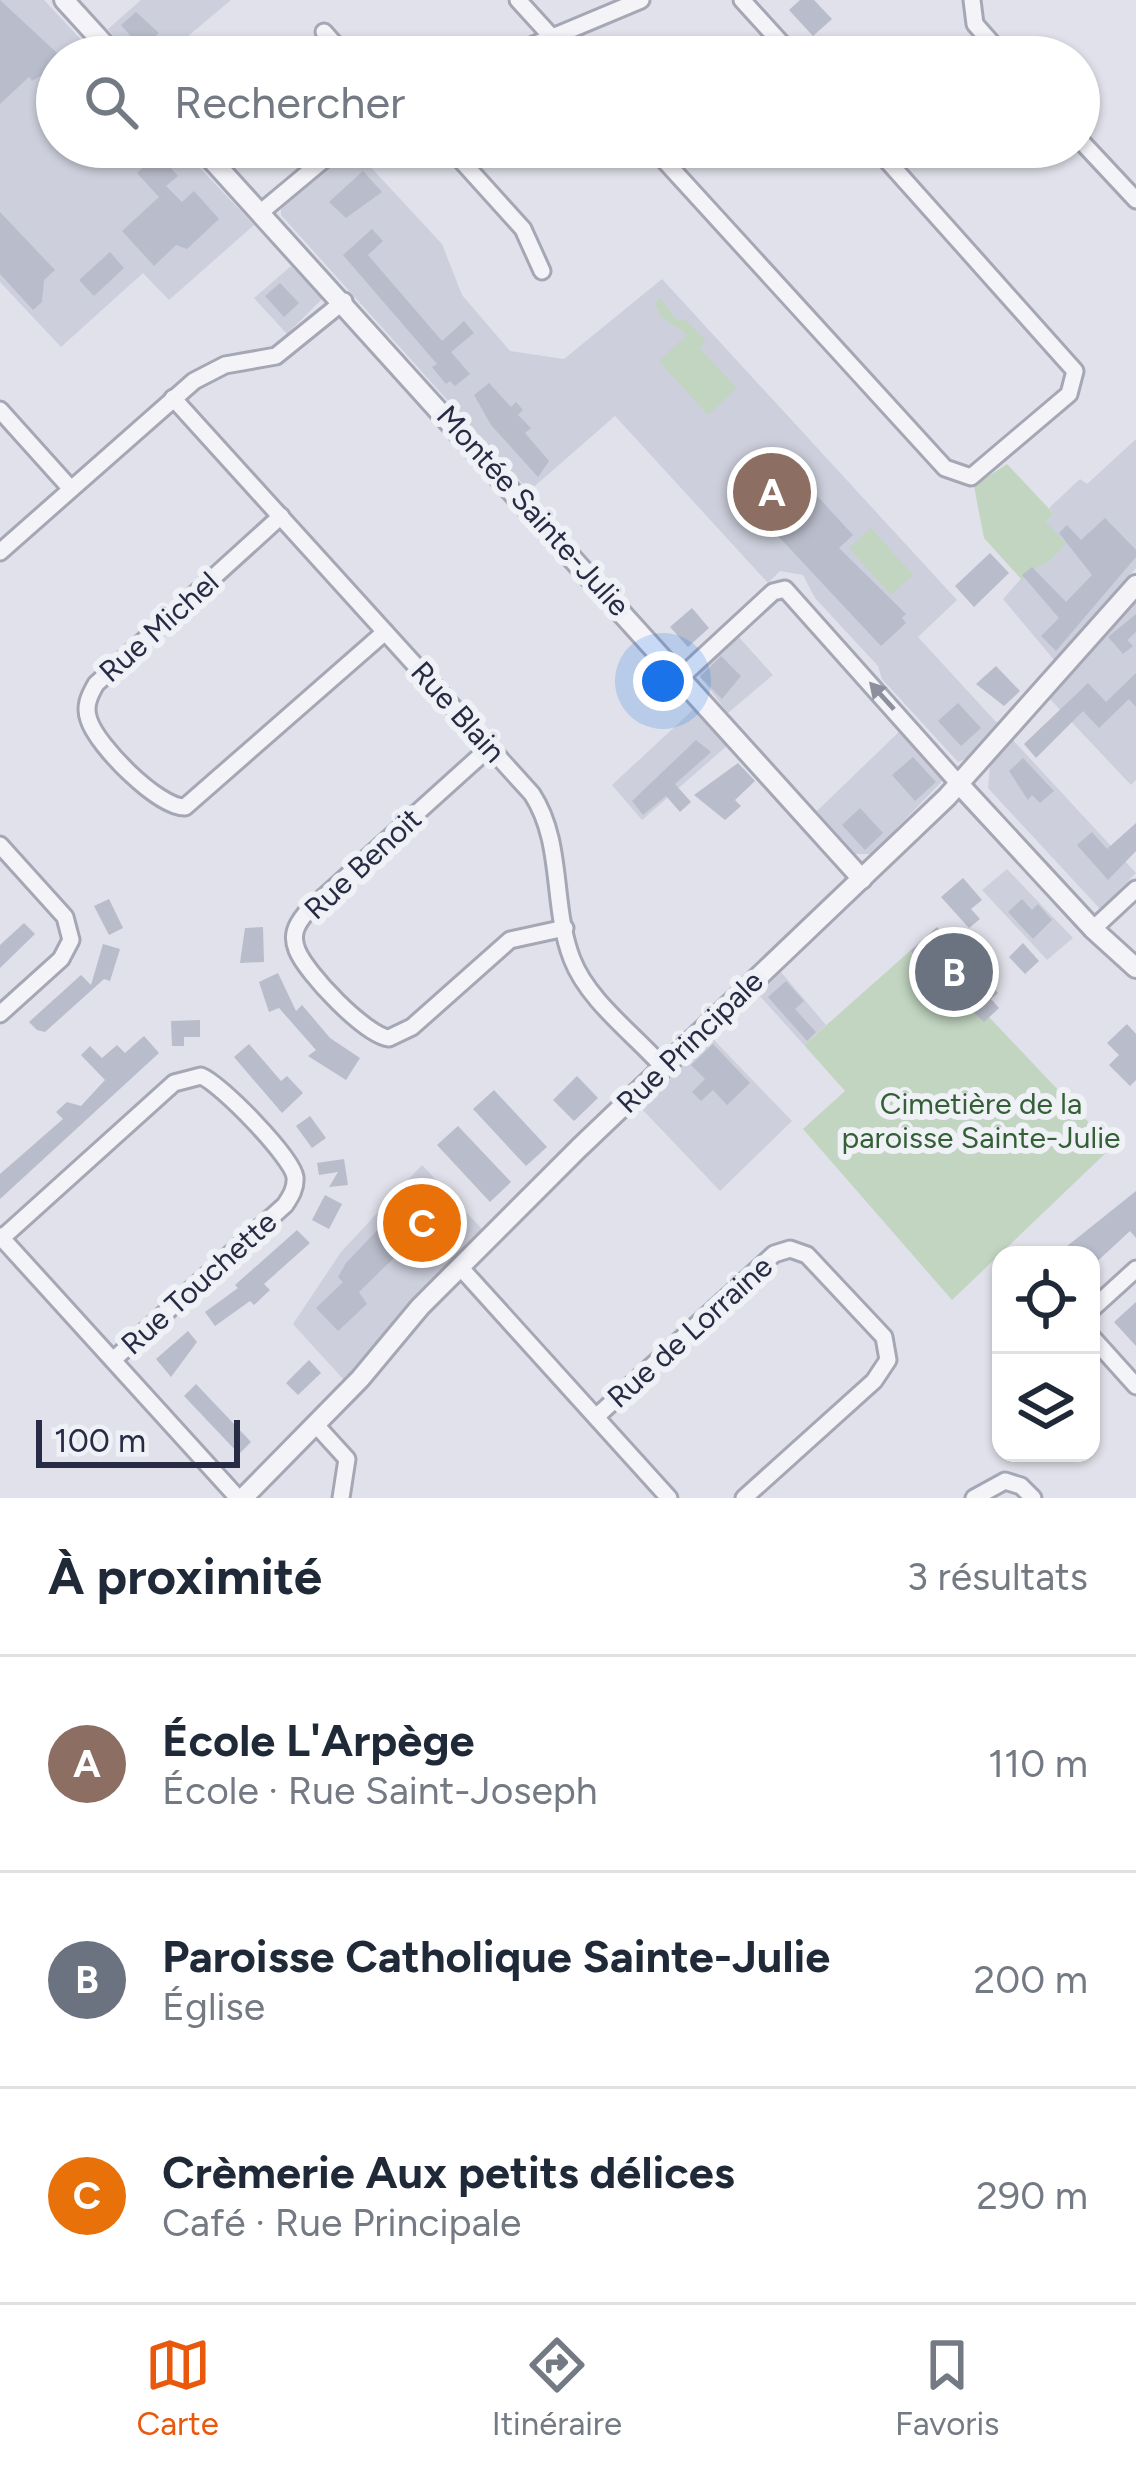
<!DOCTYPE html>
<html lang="fr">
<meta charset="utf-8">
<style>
body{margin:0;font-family:Figtree,sans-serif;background:#f2f2f3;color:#1f2937}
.controls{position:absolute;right:36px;bottom:36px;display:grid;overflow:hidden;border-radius:24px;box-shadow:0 3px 9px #0004}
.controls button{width:108px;height:108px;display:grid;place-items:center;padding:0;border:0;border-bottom:3px solid #e0e1e3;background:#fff;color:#1f2937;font:60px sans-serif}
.scale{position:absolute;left:36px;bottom:30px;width:204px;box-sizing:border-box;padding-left:12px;border:6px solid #272b43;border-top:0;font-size:33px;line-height:42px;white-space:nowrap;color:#272b43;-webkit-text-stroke:9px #eff1f7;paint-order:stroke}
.you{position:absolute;left:663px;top:681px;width:42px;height:42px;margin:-30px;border:9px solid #fff;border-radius:50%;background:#1a73e8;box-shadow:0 0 0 18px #1a73e833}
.badge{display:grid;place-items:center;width:78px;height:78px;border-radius:50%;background:#ea580c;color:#fff;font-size:39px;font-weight:700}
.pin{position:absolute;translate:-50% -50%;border:6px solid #fff;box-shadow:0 3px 12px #0006}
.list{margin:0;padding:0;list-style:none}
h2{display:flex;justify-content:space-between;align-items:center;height:156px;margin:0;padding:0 48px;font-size:51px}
h2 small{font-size:39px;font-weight:400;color:#747a83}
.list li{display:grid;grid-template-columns:78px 1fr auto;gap:36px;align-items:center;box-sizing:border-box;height:216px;padding:0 48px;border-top:3px solid #e0e1e3}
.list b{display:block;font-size:45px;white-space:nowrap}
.list p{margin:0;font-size:39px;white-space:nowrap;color:#747a83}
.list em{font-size:39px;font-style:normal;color:#747a83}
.icon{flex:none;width:66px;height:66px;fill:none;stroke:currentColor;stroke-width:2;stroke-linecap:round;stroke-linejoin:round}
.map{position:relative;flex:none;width:1136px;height:1498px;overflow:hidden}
.search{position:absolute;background:#fff;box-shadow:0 3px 9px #0004;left:36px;right:36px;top:36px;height:132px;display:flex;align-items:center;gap:30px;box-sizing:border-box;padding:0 42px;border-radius:66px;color:#747a83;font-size:45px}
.sheet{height:804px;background:#fff}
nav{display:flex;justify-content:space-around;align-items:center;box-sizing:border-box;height:168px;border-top:3px solid #e0e1e3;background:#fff;font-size:33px;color:#747a83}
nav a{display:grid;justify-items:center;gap:6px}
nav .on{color:#ea580c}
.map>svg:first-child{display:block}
</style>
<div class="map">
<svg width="1136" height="1498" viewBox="0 0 1136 1498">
<rect width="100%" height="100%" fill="#e0e1ea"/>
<g fill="#cdd0dc">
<polygon points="0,0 44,0 97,57 57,57 57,147 180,147 254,225 169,300 143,273 61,347 0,282"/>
<polygon points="141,0 231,0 163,57 133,57 108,29"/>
<polygon points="354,149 442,244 462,295 510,351 564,359 662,279 957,600 918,637 997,723 965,759 958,762 882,679 878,666 815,598 803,575 780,571 768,583 615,416 529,491 281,215 281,209 308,184"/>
<polygon points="291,266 322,299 287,334 254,298"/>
<polygon points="1136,439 1136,568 1054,660 1003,599 1032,566 1047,562 1046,522 1054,514 1049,508 1080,479 1087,484"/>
<polygon points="1136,601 1136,780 1131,785 1049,698"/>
<polygon points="737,635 773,675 728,713 698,674"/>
<polygon points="695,708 729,744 642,820 612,785"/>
<polygon points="903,728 947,776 872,854 855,854 817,811"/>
<polygon points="1012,739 1136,873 1101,910 988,788 990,763"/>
<polygon points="1007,869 1073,938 1047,960 982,890"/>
<polygon points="781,972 826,1025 804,1045 758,994"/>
<polygon points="712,1038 792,1121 720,1191 639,1106"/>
<polygon points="422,1165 482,1229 406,1306 344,1380 293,1324 341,1252"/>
</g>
<g fill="#c1d5c0">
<path d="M 660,298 L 676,319 L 686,320 L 706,341 L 699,348 L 737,388 L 708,415 L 659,361 L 687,335 C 675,322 662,326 655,303 Z"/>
<polygon points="1007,464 1054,514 1046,522 1066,543 1047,563 1025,573 1023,581 984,538 974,486"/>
<polygon points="871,528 913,575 891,595 849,548"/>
<polygon points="910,951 956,1000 989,1017 1112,1147 952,1300 803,1129 845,1091 804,1045"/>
</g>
<g fill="#b9bcca">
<polygon points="0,0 57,53 49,71 32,81 29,77 0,104"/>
<polygon points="800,0 814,0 832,19 813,36 789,10"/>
<polygon points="136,12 159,33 141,48 121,25"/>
<polygon points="158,154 178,176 166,186 182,202 194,191 219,219 187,249 176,245 154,266 122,231 159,197 137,173"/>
<polygon points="363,171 382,192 346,218 329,202"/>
<polygon points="0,212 55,270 44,280 42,302 33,310 0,274"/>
<polygon points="372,229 383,241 368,255 442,341 464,321 474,333 451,352 470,374 455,386 450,381 446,384 432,367 437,364 343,255"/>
<polygon points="110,252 124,268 94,296 79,280"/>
<polygon points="280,283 299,303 284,317 265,296"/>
<polygon points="489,383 511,407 516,402 523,410 518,415 531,428 525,433 549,461 538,477 491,425 474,395"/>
<polygon points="807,485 853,535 839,548 906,614 902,618 906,623 881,646 765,522"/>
<polygon points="1105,518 1136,550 1136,557 1056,651 1041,636 1059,618 1022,575 1032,567 1066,602 1092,575 1059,533 1067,525 1081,540"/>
<polygon points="990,553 1009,573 974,607 955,586"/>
<polygon points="692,608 709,628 688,647 670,627"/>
<polygon points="1136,614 1136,632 1127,640 1133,646 1123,654 1108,637"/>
<polygon points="721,656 741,676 722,699 700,677"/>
<polygon points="996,666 1020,691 1004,706 976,684"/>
<polygon points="1136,673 1136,707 1129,699 1099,728 1083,711 1036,758 1024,744 1088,683 1106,702"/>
<polygon points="958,703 981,728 961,746 938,721"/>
<polygon points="696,740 711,752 675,784 691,802 680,812 666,796 643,815 632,801"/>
<polygon points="913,757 936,782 915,801 892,775"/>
<polygon points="1023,758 1054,791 1040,803 1032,795 1028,800 1009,771"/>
<polygon points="738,763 755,781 735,800 741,806 725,820 694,795"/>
<polygon points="860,808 883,833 865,850 842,825"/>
<polygon points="1136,823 1136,851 1108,880 1077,845 1092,832 1107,849"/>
<polygon points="963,878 982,900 971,909 980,919 969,928 941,897"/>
<polygon points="109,899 123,928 109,935 94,906"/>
<polygon points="1022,899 1032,910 1038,904 1052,920 1033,939 1008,912"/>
<polygon points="24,923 35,934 0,968 0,945"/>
<polygon points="263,927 264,962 240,963 245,928"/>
<polygon points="937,927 998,993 991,999 999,1008 984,1022 910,951"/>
<polygon points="1023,943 1039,961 1025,974 1009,957"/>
<polygon points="103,944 120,949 110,981 104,979 45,1032 37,1030 29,1022 81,975 91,985"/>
<polygon points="278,973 296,1011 302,1005 330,1038 360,1058 346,1080 308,1056 316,1050 279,1008 269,1012 259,982"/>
<polygon points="786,981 804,1001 795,1009 816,1032 807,1041 768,997"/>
<polygon points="200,1020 200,1037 184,1037 184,1046 172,1046 171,1021"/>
<polygon points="1127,1024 1136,1034 1136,1080 1130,1086 1109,1065 1119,1055 1107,1043"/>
<polygon points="144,1036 159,1053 0,1199 0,1174 63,1119 56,1112 67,1102 81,1106 105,1080 81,1055 90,1046 102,1058 117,1045 125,1053"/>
<polygon points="249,1044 281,1081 287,1076 303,1093 282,1113 234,1057"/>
<polygon points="713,1044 750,1083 727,1105 713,1090 701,1101 692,1092 705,1079 691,1065"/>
<polygon points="577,1076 598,1098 574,1121 553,1100"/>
<polygon points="494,1090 547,1147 526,1166 473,1109"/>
<polygon points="310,1116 326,1138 312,1148 296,1126"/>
<polygon points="458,1126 511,1182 490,1202 437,1145"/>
<polygon points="344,1159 348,1185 329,1187 338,1172 319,1175 317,1163"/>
<polygon points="426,1179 450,1203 359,1292 367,1304 338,1331 316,1308 343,1282 338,1277 346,1263"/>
<polygon points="1136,1191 1136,1238 1130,1231 1091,1267 1091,1255 1056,1255"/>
<polygon points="325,1195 342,1204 329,1229 312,1220"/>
<polygon points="297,1230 310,1243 264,1284 270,1290 254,1305 250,1301 215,1326 205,1312 238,1288 235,1285"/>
<polygon points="1136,1302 1136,1346 1114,1322"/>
<polygon points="188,1331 197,1342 171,1377 156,1359"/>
<polygon points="309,1360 321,1373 298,1395 286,1383"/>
<polygon points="196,1384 251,1442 239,1454 184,1396"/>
</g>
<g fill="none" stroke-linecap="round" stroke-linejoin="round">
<defs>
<g id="minor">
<polyline points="518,0 570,57"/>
<polyline points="742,0 794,57"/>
<polyline points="972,0 975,24 1004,57"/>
<polyline points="324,32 346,57"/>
<polyline points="505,57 641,0"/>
<polyline points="1079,139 1136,200"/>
<polyline points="449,147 523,229 542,271"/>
<polyline points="652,147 945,468 971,477 1069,394 1075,371 875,147"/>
<polyline points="261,212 339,147"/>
<path d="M 173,398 L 532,794 C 564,843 551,905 572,959 C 588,1001 634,1034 663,1067"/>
<polyline points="0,410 71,489"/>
<path d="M 281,516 L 96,684 C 89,696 84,707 89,720 C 97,746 159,808 185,807 L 385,632"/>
<polyline points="0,552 194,381 225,365 276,356 344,301"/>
<polyline points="681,677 773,592 785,589 959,784"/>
<path d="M 490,747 L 306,913 C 296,925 291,935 297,950 C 306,973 365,1035 389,1038 L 412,1027 L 510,940 L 565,928"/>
<polyline points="0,845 65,917 71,940 61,959 0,1014"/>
<polyline points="1093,929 1136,889"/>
<polyline points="0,1236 238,1498"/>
<path d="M 2,1238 L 174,1083 L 201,1076 C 220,1083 292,1157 295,1177 C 296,1188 291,1196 285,1205 L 113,1360"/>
<polyline points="460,1267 669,1498"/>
<polyline points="1091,1310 1136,1269"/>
<polyline points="1091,1336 1136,1386"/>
<polyline points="596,1417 774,1254 790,1249 807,1255 884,1337 888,1360 874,1381 744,1498"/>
<polyline points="316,1425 347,1459 341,1498"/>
<polyline points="974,1498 1005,1481 1021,1486 1033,1498"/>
</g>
<g id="tertiary">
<polyline points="64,0 116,57"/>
<polyline points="200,147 862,879"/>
<polyline points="959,784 1093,929 1136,968"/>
<polyline points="243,1498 360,1379 420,1307 579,1148 947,797 1136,585"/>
</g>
</defs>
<use href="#minor" stroke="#a5a7b5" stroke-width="21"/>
<use href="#tertiary" stroke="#a5a7b5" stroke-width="24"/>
<use href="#minor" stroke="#f3f3f8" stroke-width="15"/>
<use href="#tertiary" stroke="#f3f3f8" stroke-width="18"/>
</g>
<defs><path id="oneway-solid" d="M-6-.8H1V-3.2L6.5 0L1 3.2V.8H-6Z" transform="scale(3)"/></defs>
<use fill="#8d8f9e" href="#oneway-solid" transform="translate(882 696) rotate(-132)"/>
<g text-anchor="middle" stroke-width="12" stroke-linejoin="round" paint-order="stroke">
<g font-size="30" fill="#272b43" stroke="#eff1f7">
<text transform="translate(533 511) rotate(48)" y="10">Montée Sainte-Julie</text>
<text transform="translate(159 627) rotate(-42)" y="10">Rue Michel</text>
<text transform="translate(458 712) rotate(48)" y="10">Rue Blain</text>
<text transform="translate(363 864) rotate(-43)" y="10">Rue Benoit</text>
<text transform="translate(690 1042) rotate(-44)" y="10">Rue Principale</text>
<text transform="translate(199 1283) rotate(-42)" y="10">Rue Touchette</text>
<text transform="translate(690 1332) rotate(-42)" y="10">Rue de Lorraine</text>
</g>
<g font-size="30" fill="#336034" stroke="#eff1f7">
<text x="981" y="1114">Cimetière de la<tspan x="981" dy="34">paroisse Sainte-Julie</tspan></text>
</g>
</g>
</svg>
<div class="controls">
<button><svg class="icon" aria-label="locate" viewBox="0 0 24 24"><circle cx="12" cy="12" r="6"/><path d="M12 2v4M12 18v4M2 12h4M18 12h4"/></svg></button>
<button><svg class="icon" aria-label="layers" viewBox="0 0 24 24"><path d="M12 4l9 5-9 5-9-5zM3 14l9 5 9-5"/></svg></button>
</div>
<div class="scale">100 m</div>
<div class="you"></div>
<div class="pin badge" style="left:772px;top:492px;background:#8d6e63">A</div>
<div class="pin badge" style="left:954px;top:972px;background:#6b7280">B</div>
<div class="pin badge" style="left:422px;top:1223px;background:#e8710a">C</div>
<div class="search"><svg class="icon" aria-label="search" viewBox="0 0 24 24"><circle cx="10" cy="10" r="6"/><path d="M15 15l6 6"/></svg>Rechercher</div>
</div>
<section class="sheet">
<h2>À proximité<small>3 résultats</small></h2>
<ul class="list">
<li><span class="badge" style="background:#8d6e63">A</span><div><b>École L'Arpège</b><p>École · Rue Saint-Joseph</p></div><em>110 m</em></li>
<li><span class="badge" style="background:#6b7280">B</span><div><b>Paroisse Catholique Sainte-Julie</b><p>Église</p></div><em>200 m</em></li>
<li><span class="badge" style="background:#e8710a">C</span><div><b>Crèmerie Aux petits délices</b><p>Café · Rue Principale</p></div><em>290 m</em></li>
</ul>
</section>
<nav>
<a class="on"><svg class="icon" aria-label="map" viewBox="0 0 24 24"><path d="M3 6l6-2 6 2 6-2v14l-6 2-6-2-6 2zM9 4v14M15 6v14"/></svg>Carte</a>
<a><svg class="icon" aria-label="directions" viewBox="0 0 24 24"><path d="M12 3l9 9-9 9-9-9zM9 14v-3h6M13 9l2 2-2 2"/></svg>Itinéraire</a>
<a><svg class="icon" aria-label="saved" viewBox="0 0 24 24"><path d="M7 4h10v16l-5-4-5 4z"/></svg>Favoris</a>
</nav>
